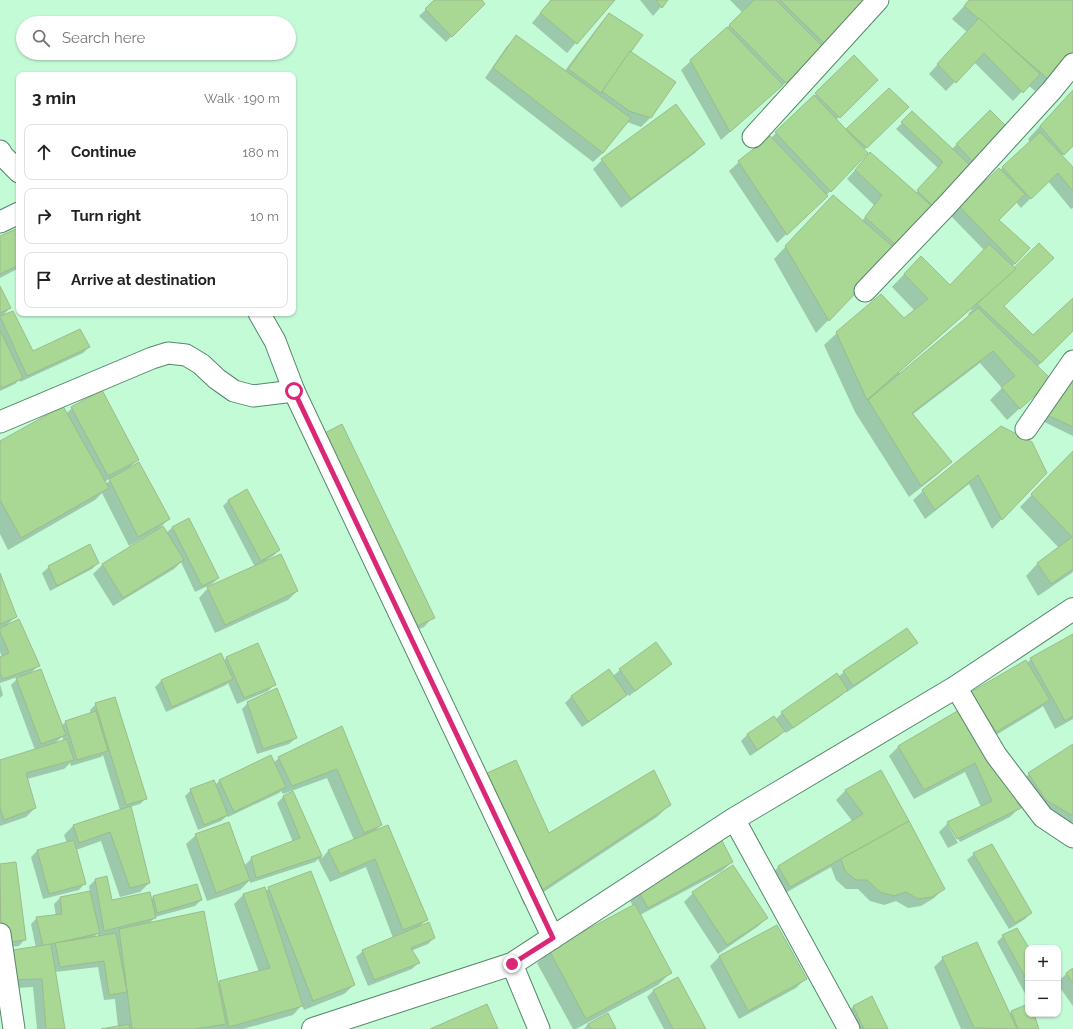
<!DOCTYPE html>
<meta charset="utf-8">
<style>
body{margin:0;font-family:Raleway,sans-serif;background:#f6f6f6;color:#222}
.controls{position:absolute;right:12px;bottom:12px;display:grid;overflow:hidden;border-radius:8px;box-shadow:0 1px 3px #0004}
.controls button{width:36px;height:36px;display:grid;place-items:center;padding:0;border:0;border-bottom:1px solid #e0e0e0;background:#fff;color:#222;font:20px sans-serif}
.stop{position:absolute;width:12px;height:12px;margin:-9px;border:3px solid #db2777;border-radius:50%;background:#fff}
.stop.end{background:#db2777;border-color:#fff;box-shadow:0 1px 4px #0008}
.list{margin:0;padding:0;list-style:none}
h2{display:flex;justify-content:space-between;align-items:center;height:52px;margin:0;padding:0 16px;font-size:17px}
h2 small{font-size:13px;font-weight:400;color:#767676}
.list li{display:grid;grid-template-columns:26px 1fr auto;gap:12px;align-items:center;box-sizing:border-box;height:56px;margin:0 8px 8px;padding:0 8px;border:1px solid #e0e0e0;border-radius:8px}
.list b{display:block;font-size:15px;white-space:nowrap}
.list em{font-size:13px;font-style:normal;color:#767676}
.icon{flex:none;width:22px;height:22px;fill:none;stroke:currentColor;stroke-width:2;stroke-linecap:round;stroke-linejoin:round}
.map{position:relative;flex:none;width:1073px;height:1029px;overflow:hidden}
.search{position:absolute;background:#fff;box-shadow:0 1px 3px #0004;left:16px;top:16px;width:280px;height:44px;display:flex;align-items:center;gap:10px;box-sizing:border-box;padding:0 14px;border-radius:22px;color:#767676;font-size:15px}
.panel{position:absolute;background:#fff;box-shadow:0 1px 3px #0004;left:16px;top:72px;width:280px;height:244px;border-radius:8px}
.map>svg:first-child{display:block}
</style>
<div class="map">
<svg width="1073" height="1029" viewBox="0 0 1073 1029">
<rect width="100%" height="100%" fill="#c3fbd6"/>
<g fill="#0003" fill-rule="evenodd">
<polygon points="436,0 481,0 484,3 446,42 419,16"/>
<polygon points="551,0 613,0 567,53 532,23"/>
<polygon points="640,0 667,0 653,16"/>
<polygon points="730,0 860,0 815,59 772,94 721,140 681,70 743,13"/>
<polygon points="970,0 1073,0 1073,52 1035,91 1028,85 1013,101 974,62 946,91 929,74 967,32 952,19"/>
<polygon points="609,14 630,51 650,118 641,127 627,122 603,153 593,162 485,78 507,46 517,37 564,72 600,24"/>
<polygon points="854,57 877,80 836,120 846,131 889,89 907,107 864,150 826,196 777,243 729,171 739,162 771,138"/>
<path d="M 1073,90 L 1073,145 L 1062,156 L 1073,169 L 1073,208 L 1071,209 L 1048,181 L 1021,208 L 1016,202 L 998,220 L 1029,249 L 1012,267 L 1003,307 L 1033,336 L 1073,299 L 1073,330 L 1037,367 L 1038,392 L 1007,420 L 990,400 L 1002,388 L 980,363 L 913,414 L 950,462 L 938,474 L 909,497 L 855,412 L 824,345 L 837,333 L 904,320 L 915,311 L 892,287 L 909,269 L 949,286 L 984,250 L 951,216 L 1030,142 L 1028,139 ZM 971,309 L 972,310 L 968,314 L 970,316 L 900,373 L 899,372 Z"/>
<polygon points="990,111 1006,128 968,165 931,207 895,250 816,333 774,259 821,209 862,221 874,205 847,179 870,153 916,193 938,168 896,129 912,113 952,149"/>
<polygon points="704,144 695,153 621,208 593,169 602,160"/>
<polygon points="19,229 19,268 0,278 0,237 16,232"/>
<polygon points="0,288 10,308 1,317 32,353 89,347 83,353 20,382 19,380 15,384 0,391"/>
<polygon points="1073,383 1073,436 1038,419"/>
<path d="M 72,408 L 137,460 L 128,469 L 169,519 L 156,531 L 166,533 L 173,527 L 218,578 L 212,584 L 195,592 L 181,562 L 174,569 L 113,606 L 93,574 L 102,565 L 154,533 L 153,532 L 129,546 L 102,493 L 95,500 L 8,550 L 0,534 L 0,442 L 66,414 ZM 111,478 L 111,479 L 106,484 L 104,482 Z"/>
<polygon points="1001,427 1046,473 992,529 969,484 925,519 913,500 923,491"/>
<polygon points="314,444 433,617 424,627 405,635"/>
<polygon points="1073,452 1073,572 1038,596 1026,576 1038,563 1059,548 1020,507"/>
<polygon points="229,500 279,550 273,556 265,561 297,591 288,600 215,633 199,598 208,588 255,567 223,506"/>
<polygon points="98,563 92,569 50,591 42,573 49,567"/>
<path d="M 0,576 L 16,616 L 5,627 L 39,665 L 30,674 L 61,726 L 66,722 L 91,714 L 90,710 L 96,704 L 146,798 L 140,804 L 130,807 L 149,883 L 140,892 L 120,897 L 101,841 L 76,850 L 85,883 L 79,890 L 43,899 L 31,857 L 37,851 L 67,843 L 64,835 L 73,826 L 120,810 L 103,755 L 101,757 L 71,766 L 70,763 L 64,769 L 27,779 L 35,808 L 26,817 L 0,826 L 0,761 L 35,750 L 11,685 L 20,676 L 0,683 L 0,658 L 2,657 L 0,652 ZM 62,737 L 64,741 L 55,743 Z"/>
<polygon points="907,629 916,643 910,649 847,692 846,691 841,696 786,733 784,731 778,737 750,756 741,741 747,735 774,717 776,719 782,713 838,677 844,672"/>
<polygon points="1073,635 1073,719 1055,729 1043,706 1039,709 986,741 972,693 1027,663 1031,659"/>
<polygon points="220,654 224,661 226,658 274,685 268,691 237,704 228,683 226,685 166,712 155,687 161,681"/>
<polygon points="670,664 664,670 629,696 627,694 620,701 582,727 565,703 571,697 609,671 613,676 620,670"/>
<polygon points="0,684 3,695 0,698"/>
<polygon points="248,703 296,738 289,744 257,754 242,709"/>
<polygon points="959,711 1019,808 1010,817 960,842 950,825 948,825 958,843 948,848 939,832 948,823 981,807 965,772 914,799 889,756 898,747"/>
<polygon points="342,728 381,825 374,832 427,919 419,927 434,938 428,944 411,951 418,963 412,969 368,986 356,957 363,951 393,938 366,867 330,882 318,859 315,862 250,883 250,880 240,890 207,901 186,844 196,835 244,866 252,858 293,842 277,803 283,797 292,793 322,858 328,851 354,840 327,778 283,794 281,791 279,793 228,817 227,816 221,821 198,830 185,796 191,790 215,785 219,781 273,763 279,758"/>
<polygon points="1073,745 1073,822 1066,826 1020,783 1029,774"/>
<polygon points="880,772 908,821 943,889 934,898 921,906 908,908 896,901 884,905 870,901 858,889 846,889 836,880 831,867 780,896 770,876 779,866 853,822 836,800 845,791"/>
<polygon points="474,788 548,835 669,805 657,817 524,905"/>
<polygon points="991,845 1031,913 1025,919 1009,929 967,860 974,854"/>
<polygon points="732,862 722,871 640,915 671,972 658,985 576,1029 573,1029 537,963 550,951 633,906 626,893"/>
<polygon points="15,863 25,939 19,946 0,948 0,865"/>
<path d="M 95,880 L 111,901 L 151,899 L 153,897 L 197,885 L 201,900 L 195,906 L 155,917 L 149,924 L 217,985 L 220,982 L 259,972 L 234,904 L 243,895 L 265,892 L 269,888 L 354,985 L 344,994 L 304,1010 L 302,1005 L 293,1015 L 243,1029 L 107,1029 L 118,1027 L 115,999 L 104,1000 L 98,967 L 55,972 L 64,1029 L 37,1029 L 33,987 L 0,989 L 36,948 L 31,924 L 37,918 L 56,916 L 54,904 L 60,898 L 90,892 L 89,886 ZM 98,933 L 98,937 L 93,938 Z"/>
<polygon points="693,893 767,918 757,927 718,954 684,902"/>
<polygon points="777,926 806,978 796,988 739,1019 710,966 719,957"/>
<polygon points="1016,929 1028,949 1028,999 997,942 1003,936"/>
<polygon points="943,958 1009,1015 1011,1012 1028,1005 1028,1014 1033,1014 1038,1029 961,1029 934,967"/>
<polygon points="1073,969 1073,1006 1058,985 1058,982 1066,974"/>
<polygon points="678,978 705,1029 664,1029 647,997 653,991"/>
<polygon points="872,998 887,1029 855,1029 847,1013 853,1007"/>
<polygon points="588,1024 615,1029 584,1029"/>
</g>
<g fill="#a9d794" stroke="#9bbc8c">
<polygon points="434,0 482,0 485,4 452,37 425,9"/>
<polygon points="551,0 615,0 577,44 540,13"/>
<polygon points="656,0 668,0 662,8"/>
<polygon points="754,0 776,0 826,50 786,83 729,25"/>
<polygon points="780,0 862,0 870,9 830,49"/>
<polygon points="969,0 1073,0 1073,53 1048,79 964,6"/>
<polygon points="609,13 643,35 601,93 568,69"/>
<polygon points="979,18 1040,74 1023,93 984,53 956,83 937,64"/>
<polygon points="727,27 783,85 730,132 690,60"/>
<polygon points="516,35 631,118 603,153 493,68"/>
<polygon points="630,51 676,82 651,118 629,111 603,92 601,93"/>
<polygon points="854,55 878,80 840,118 815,93"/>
<polygon points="889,88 909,107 867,148 846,129"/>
<polygon points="1073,90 1073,146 1064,155 1040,126"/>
<polygon points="814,95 868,153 831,192 775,132"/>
<polygon points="676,104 705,144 631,199 601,159"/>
<polygon points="990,110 1008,128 973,162 956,144"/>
<polygon points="912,111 971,166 933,206 917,190 943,162 901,122"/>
<polygon points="1040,132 1073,167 1073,191 1058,173 1031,199 1002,167"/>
<polygon points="770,136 828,196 787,235 738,161"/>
<polygon points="870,152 934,208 897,246 865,217 882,195 855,170"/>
<polygon points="999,168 1025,194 999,220 1030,248 1015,264 959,206"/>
<polygon points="833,195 897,250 829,321 785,246"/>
<polygon points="16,229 19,237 19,265 0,274 0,236"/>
<polygon points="1039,243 1054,258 1004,306 1033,335 1073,298 1073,331 1041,363 977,304"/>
<polygon points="989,244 1016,269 867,400 836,332 881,294 904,318 928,299 904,274 921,256 950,285"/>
<polygon points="0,286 11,308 0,313"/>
<polygon points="978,308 1052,380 1020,409 1001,387 1015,376 993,351 912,413 952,462 921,486 868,400"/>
<polygon points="13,311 33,351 80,329 90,347 27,376 0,316"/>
<polygon points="0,330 23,378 2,388 0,384"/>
<polygon points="1073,382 1073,427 1043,413"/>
<polygon points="102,390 139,460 108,476 71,407"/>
<polygon points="63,406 109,488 21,538 0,500 0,441"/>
<polygon points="342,424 435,618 415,627 323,434"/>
<polygon points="1001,426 1032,442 1047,473 1002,520 978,475 935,510 922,490"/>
<polygon points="1073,451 1073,569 1051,584 1037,563 1072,537 1031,494"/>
<polygon points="139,462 170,519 138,537 109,479"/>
<polygon points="247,489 280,550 261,561 228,500"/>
<polygon points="189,518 219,578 202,586 172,527"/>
<polygon points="163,526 184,560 123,598 102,564"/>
<polygon points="90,544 99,563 57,586 48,566"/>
<polygon points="281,554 298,591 225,625 207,587"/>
<polygon points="0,573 17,617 0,624"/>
<polygon points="19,619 40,666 3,679 0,673 0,657 9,653 0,632 0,628"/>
<polygon points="907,628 918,643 853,686 843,671"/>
<polygon points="1073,634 1073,716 1065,721 1030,658"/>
<polygon points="656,642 672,664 635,691 619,669"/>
<polygon points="258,643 276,685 244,698 226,657"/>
<polygon points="221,653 233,679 172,707 161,680"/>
<polygon points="1026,660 1050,700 996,732 971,692"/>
<polygon points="41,669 66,735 41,744 16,678"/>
<polygon points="609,669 627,695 588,722 571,696"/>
<polygon points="837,673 848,690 793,728 781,712"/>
<polygon points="277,688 297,738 263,749 247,702"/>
<polygon points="115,697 147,799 126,805 95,703"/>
<polygon points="959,710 1021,808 957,839 947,822 992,801 975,763 924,790 898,746"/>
<polygon points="96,711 108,751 77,760 65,721"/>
<polygon points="774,716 785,731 757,750 747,734"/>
<polygon points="342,726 382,825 364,833 337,769 292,786 278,757"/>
<polygon points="67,739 74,760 26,773 36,808 4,820 0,808 0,760"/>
<polygon points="1073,744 1073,816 1046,800 1028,773"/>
<polygon points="271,755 286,787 234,812 219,780"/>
<polygon points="516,760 549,833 654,770 671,805 536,894 485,774"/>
<polygon points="881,770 909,821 790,887 778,866 863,814 845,790"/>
<polygon points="214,780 228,815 204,825 190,789"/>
<polygon points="293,791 322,856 256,878 251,857 300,838 283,796"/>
<polygon points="131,806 150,883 130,888 110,832 79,843 73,825"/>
<polygon points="909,821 945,889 932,897 918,899 906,892 894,896 880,892 867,880 856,880 845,871 841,859"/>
<polygon points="229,822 250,880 216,893 195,834"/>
<polygon points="388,825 428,920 403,930 375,859 340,874 328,850"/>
<polygon points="720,837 733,862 648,908 634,883"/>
<polygon points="74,840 86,884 49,894 37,850"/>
<polygon points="992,844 1032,913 1015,923 973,853"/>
<polygon points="16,862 26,940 1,943 0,864"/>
<polygon points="733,865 768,918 727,945 692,892"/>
<polygon points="311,871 355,985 313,1001 268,887"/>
<polygon points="107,876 112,900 150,892 156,918 104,931 95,879"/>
<polygon points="197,884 202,900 157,913 153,896"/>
<polygon points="265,887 303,1006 229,1027 219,981 270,968 243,894"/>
<polygon points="90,891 100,933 43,946 36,917 62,914 60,897"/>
<polygon points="635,904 672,973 586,1019 549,950"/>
<polygon points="204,911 226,1024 196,1029 132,1029 119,929"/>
<polygon points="429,922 435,938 411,948 420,963 374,980 362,950"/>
<polygon points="777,925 807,979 748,1011 719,956"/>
<polygon points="1017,928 1029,948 1028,982 1002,935"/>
<polygon points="116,933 127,992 109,995 104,961 60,967 55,943"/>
<polygon points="977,942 1017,1029 974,1028 942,957"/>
<polygon points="51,944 65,1029 46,1029 42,979 3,980 0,952"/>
<polygon points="1073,968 1073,984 1066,973"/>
<polygon points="678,977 706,1029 673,1029 653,990"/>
<polygon points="872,996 888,1029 864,1029 853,1006"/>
<polygon points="487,1004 498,1029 430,1029"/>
<polygon points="1028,1004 1028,1014 1034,1014 1039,1029 1018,1029 1011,1011"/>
<polygon points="608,1013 616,1029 591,1029 588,1024"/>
<polygon points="129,1024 130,1029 101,1029"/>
</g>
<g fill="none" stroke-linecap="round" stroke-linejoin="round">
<defs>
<g id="street">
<polyline points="753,137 878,0"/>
<polyline points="0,151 3,156 19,172"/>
<polyline points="0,222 19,213"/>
<polyline points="865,291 948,204 1052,90 1073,64"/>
<polyline points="259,313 275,341 294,391 553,938"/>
<polyline points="0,422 152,358 168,353 186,355 201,364 217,379 234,391 253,396 294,391"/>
<polyline points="1026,429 1073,361"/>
<polyline points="956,687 996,755 1043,817 1073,837"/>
<polyline points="734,819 849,1029"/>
<polyline points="0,934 14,1029"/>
<polyline points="512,964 539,1029"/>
</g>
<polyline id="secondary" points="313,1029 512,964 734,819 956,687 1073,609"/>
</defs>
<use href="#street" stroke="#548868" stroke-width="23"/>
<use href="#secondary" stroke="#548868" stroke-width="24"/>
<use href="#street" stroke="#fff" stroke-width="21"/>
<use href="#secondary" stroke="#fff" stroke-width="22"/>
</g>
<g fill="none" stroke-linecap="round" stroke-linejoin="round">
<polyline stroke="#db2777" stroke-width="5" points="294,391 553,938 512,964"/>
</g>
</svg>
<div class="controls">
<button>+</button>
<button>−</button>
</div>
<div class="stop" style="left:294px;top:391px"></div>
<div class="stop end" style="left:512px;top:964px"></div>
<div class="search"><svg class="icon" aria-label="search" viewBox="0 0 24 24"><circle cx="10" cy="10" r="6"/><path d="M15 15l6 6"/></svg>Search here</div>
<section class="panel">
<h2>3 min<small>Walk · 190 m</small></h2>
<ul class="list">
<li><svg class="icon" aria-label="ahead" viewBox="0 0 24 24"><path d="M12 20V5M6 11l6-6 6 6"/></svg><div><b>Continue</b></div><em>180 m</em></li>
<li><svg class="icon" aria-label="right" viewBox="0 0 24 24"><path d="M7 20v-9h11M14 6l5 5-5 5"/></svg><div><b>Turn right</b></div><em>10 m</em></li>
<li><svg class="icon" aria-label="arrive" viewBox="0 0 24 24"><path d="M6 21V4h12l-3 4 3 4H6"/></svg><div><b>Arrive at destination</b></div></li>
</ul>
</section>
</div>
